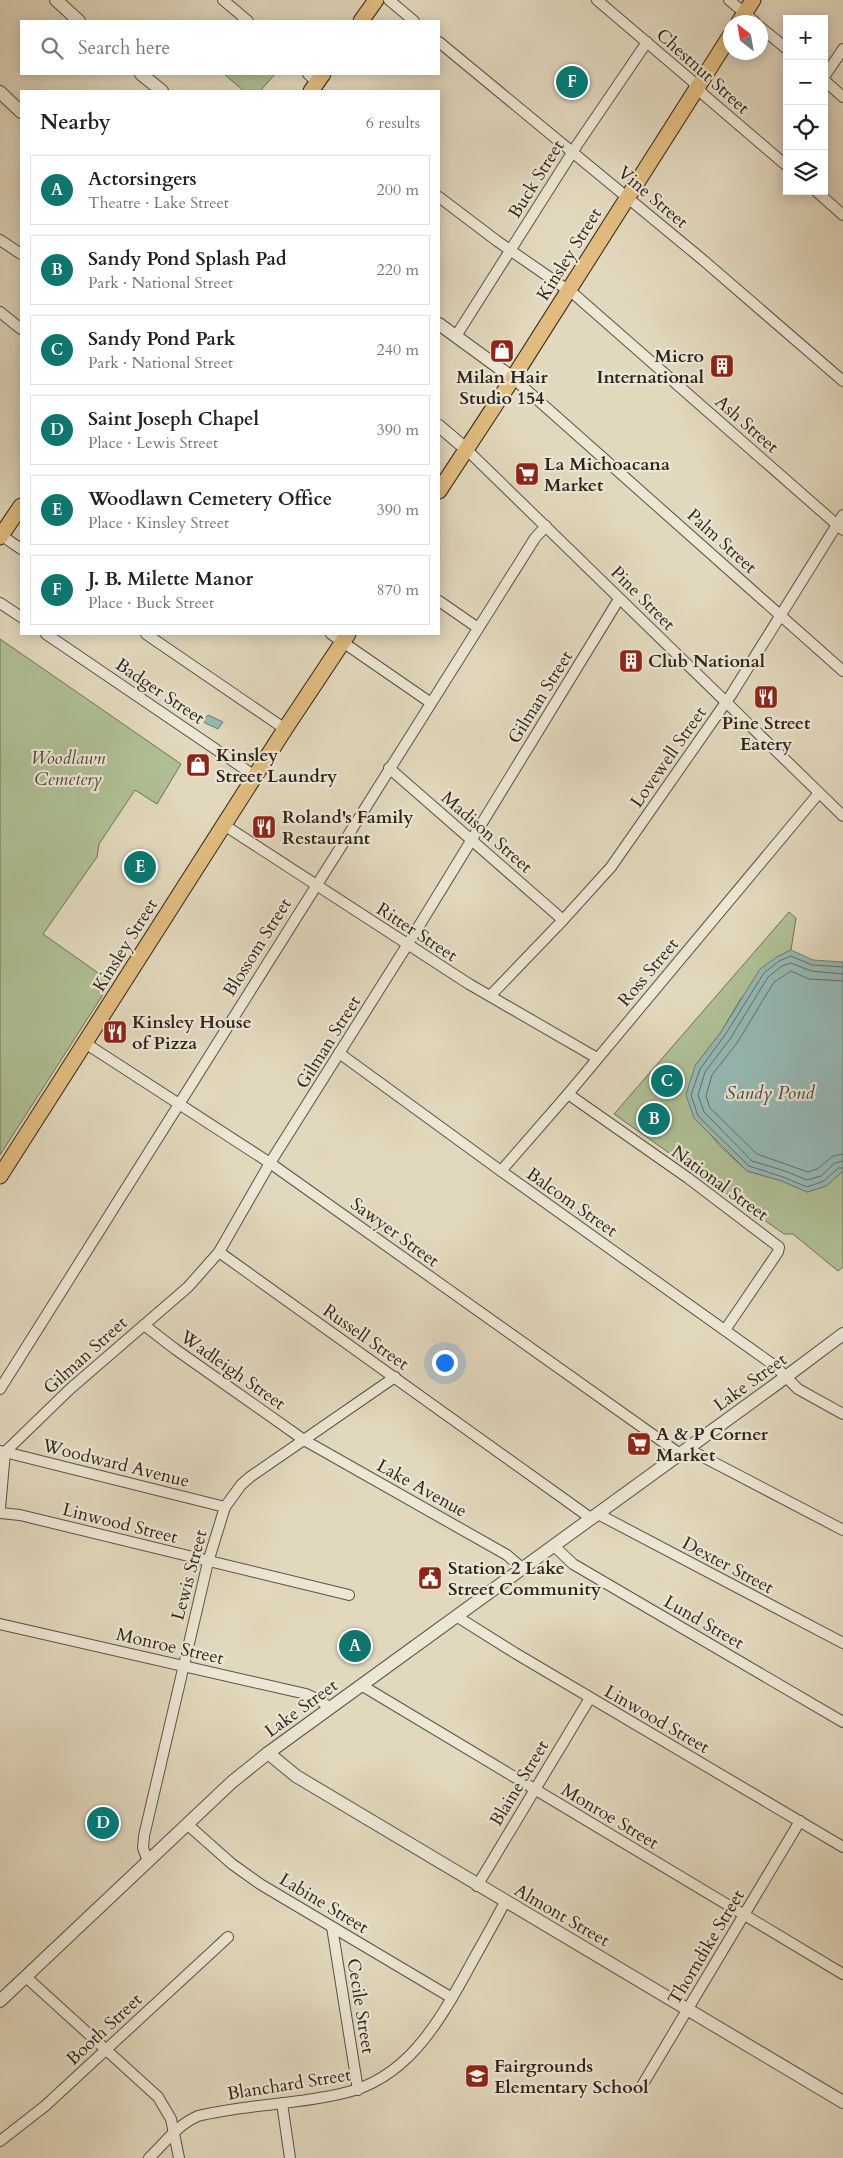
<!DOCTYPE html>
<meta charset="utf-8">
<style>
body{margin:0;font-family:Cardo,serif;background:#f6f6f6;color:#222}
.controls{position:absolute;right:15px;top:15px;display:grid;overflow:hidden;border-radius:0px;box-shadow:0 2px 12px #0003}
.controls button{width:45px;height:45px;display:grid;place-items:center;padding:0;border:0;border-bottom:1px solid #e0e0e0;background:#fff;color:#222;font:25px sans-serif}
.compass{position:absolute;left:723px;top:15px;width:45px;height:45px;border-radius:50%;background:#fff;box-shadow:0 2px 12px #0003;rotate:329deg}
.you{position:absolute;left:444px;top:1362px;width:18px;height:18px;margin:-12px;border:4px solid #fff;border-radius:50%;background:#1a73e8;box-shadow:0 0 0 8px #1a73e833}
.badge{display:grid;place-items:center;width:32px;height:32px;border-radius:50%;background:#0f766e;color:#fff;font-size:16px;font-weight:700}
.pin{position:absolute;translate:-50% -50%;border:2px solid #fff;box-shadow:0 1px 5px #0006}
.list{margin:0;padding:0;list-style:none}
h2{display:flex;justify-content:space-between;align-items:center;height:65px;margin:0;padding:0 20px;font-size:21px}
h2 small{font-size:16px;font-weight:400;color:#767676}
.list li{display:grid;grid-template-columns:32px 1fr auto;gap:15px;align-items:center;box-sizing:border-box;height:70px;margin:0 10px 10px;padding:0 10px;border:1px solid #e0e0e0;border-radius:0px}
.list b{display:block;font-size:19px;white-space:nowrap}
.list p{margin:0;font-size:16px;white-space:nowrap;color:#767676}
.list em{font-size:16px;font-style:normal;color:#767676}
.icon{flex:none;width:28px;height:28px;fill:none;stroke:currentColor;stroke-width:2;stroke-linecap:round;stroke-linejoin:round}
.map{position:relative;flex:none;width:843px;height:2158px;overflow:hidden}
.search{position:absolute;background:#fff;box-shadow:0 2px 12px #0003;left:20px;top:20px;width:420px;height:55px;display:flex;align-items:center;gap:12px;box-sizing:border-box;padding:0 18px;border-radius:0px;color:#767676;font-size:19px}
.panel{position:absolute;background:#fff;box-shadow:0 2px 12px #0003;left:20px;top:90px;width:420px;height:545px;border-radius:0px}
.map>svg:first-child{display:block}
</style>
<div class="map">
<svg width="843" height="2158" viewBox="0 0 843 2158">
<rect width="100%" height="100%" fill="#e2d8bd"/>
<filter id="stains"><feTurbulence type="fractalNoise" baseFrequency=".004" numOctaves="4"/><feColorMatrix values="0 0 0 0 .2 0 0 0 0 .09 0 0 0 0 .02 0 0 0 .5 -.17"/></filter>
<radialGradient id="worn" r=".72"><stop offset=".6" stop-color="#630" stop-opacity="0"/><stop offset="1" stop-color="#630" stop-opacity=".3"/></radialGradient>
<g fill="#afbf94" stroke="#6e7258">
<polygon points="224,74 275,74 260,91 244,91"/>
<polygon points="0,639 181,764 157,804 135,790 99,844 97,857 43,934 111,982 0,1155"/>
<polygon points="789,912 796,918 791,950 777,957 740,1000 721,1032 695,1066 710,1134 720,1146 747,1171 782,1181 807,1192 826,1186 843,1171 843,1267 838,1271 793,1234 784,1234 614,1114"/>
</g>
<g fill="#95b9b5" stroke="#6c7d78">
<polygon points="208,715 223,722 218,729 205,723 204,719"/>
<polygon points="791,950 813,960 843,962 843,1171 826,1186 807,1192 782,1181 747,1171 694,1118 686,1095 695,1066 721,1032 760,969 777,957"/>
</g>
<g fill="none" stroke-linecap="round" stroke-linejoin="round">
<g stroke="#626e68" stroke-width="1">
<polyline points="843,967 812,965 791,956 779,961 764,973 725,1035 700,1069 691,1095 698,1116 749,1166 783,1177 807,1187 824,1181 838,1168 843,1168"/>
<polyline points="843,974 811,971 791,963 782,966 768,977 730,1039 705,1072 698,1095 704,1112 752,1161 785,1171 807,1180 821,1176 835,1163 843,1161"/>
<polyline points="843,981 809,979 791,971 774,982 737,1043 712,1075 706,1096 710,1108 757,1154 808,1172 817,1169 833,1156 843,1154"/>
</g>
<defs>
<g id="minor">
<polyline points="223,0 248,21"/>
<polyline points="389,0 414,21"/>
<polyline points="597,0 691,80 704,95 787,166"/>
<polyline points="729,0 755,22"/>
<polyline points="760,27 787,49"/>
<polyline points="439,42 703,260 843,381"/>
<polyline points="308,74 317,82"/>
<polyline points="824,77 843,49"/>
<polyline points="824,80 843,97"/>
<polyline points="816,191 843,215"/>
<polyline points="439,197 497,241 575,295 843,530"/>
<polyline points="0,240 21,254"/>
<polyline points="0,312 21,329"/>
<polyline points="456,336 577,145 647,42"/>
<polyline points="513,378 843,671"/>
<polyline points="466,449 843,816"/>
<polyline points="1,535 21,549"/>
<polyline points="439,601 478,628"/>
<polyline points="0,603 21,617"/>
<polyline points="46,634 255,776"/>
<polyline points="146,634 285,729"/>
<polyline points="331,634 431,703"/>
<polyline points="389,768 563,920"/>
<polyline points="224,825 469,984 597,1058"/>
<polyline points="490,996 563,920 611,867 731,695 843,515"/>
<polyline points="85,1043 270,1163 680,1454"/>
<polyline points="339,1053 501,1171 775,1366 798,1389 843,1414"/>
<polyline points="568,1094 688,1178 779,1247 778,1252 725,1330"/>
<polyline points="501,1171 568,1094 819,793"/>
<polyline points="219,1252 592,1519"/>
<polyline points="144,1325 175,1349 304,1440 507,1555 522,1568"/>
<polyline points="0,1389 535,538 546,526"/>
<polyline points="688,1449 843,1530"/>
<polyline points="1,1451 225,1507"/>
<polyline points="0,1508 5,1452 70,1389 188,1287 219,1252 270,1163 411,939 619,599"/>
<polyline points="0,1513 20,1515 349,1595"/>
<polyline points="598,1514 843,1643"/>
<polyline points="554,1546 573,1564 843,1722"/>
<polyline points="456,1616 515,1653 843,1847"/>
<polyline points="0,1624 306,1694 321,1701 330,1708"/>
<polyline points="361,1685 843,1974"/>
<polyline points="188,1825 232,1864 260,1884 452,1998"/>
<polyline points="148,1861 143,1848 144,1836 208,1562 225,1507 241,1485 250,1477 395,1377"/>
<polyline points="477,1886 590,1698"/>
<polyline points="332,1927 358,2090"/>
<polyline points="26,1977 158,2097 171,2119 179,2158"/>
<polyline points="640,2089 800,1821"/>
<polyline points="282,2103 290,2158"/>
<polyline points="0,2141 45,2106 228,1937"/>
<path d="M 149,2158 C 165,2143 177,2125 198,2116 C 245,2104 296,2105 344,2093 C 405,2079 436,2027 465,1975 C 478,1951 492,1927 505,1902"/>
</g>
<g id="tertiary">
<polyline points="56,0 79,21"/>
<polyline points="141,74 162,91"/>
<polyline points="0,92 21,112"/>
<polyline points="439,324 513,378"/>
<polyline points="439,426 466,449"/>
<polyline points="268,1753 296,1776 843,2102"/>
<polyline points="0,2001 232,1782 268,1753 775,1385 843,1334"/>
</g>
<g id="primary">
<polyline points="361,21 376,0"/>
<polyline points="739,22 753,0"/>
<polyline points="311,91 323,74"/>
<polyline points="439,491 513,378 730,36"/>
<polyline points="0,537 21,506"/>
<polyline points="0,1176 285,729 348,634"/>
</g>
</defs>
<use href="#minor" stroke="#5b5144" stroke-width="12"/>
<use href="#tertiary" stroke="#5b5144" stroke-width="14"/>
<use href="#primary" stroke="#2e241c" stroke-width="17"/>
<use href="#minor" stroke="#ece6d4" stroke-width="10"/>
<use href="#tertiary" stroke="#ece6d4" stroke-width="12"/>
<use href="#primary" stroke="#e1bc7e" stroke-width="15"/>
</g>
<defs>
<symbol id="shop-square" viewBox="-11 -11 22 22"><rect x="-9" y="-9" width="18" height="18" rx="4" fill="#8f2418" stroke="#ece6d4"/><path d="M-5-2.5h2.3a2.7 3.5 0 0 1 5.4 0H5L5.5 6h-11ZM-1.5-2.5h3a1.5 2.3 0 0 0-3 0Z" fill="#fff"/></symbol>
<symbol id="building-square" viewBox="-11 -11 22 22"><rect x="-9" y="-9" width="18" height="18" rx="4" fill="#8f2418" stroke="#ece6d4"/><path d="M-4-6H4V6H1V3H-1V6H-4ZM-2.5-4.3h1.7v1.8h-1.7ZM.8-4.3h1.7v1.8H.8ZM-2.5-1h1.7V.8h-1.7ZM.8-1h1.7V.8H.8Z" fill="#fff"/></symbol>
<symbol id="supermarket-square" viewBox="-11 -11 22 22"><rect x="-9" y="-9" width="18" height="18" rx="4" fill="#8f2418" stroke="#ece6d4"/><path d="M-6-5.5h2.5l.6 2H6L4.5 2H-2.5L-4.4-4H-6ZM-1.5 3.2a1.3 1.3 0 1 0 .1 0ZM3 3.2a1.3 1.3 0 1 0 .1 0Z" fill="#fff"/></symbol>
<symbol id="restaurant-square" viewBox="-11 -11 22 22"><rect x="-9" y="-9" width="18" height="18" rx="4" fill="#8f2418" stroke="#ece6d4"/><path d="M-5-6h1v4h1v-4h1v4h1v-4h1v5L-1.5 .5V6h-2V.5L-5-1ZM5-6V6H3V1.5H1.5Q1.5-4 5-6Z" fill="#fff"/></symbol>
<symbol id="civic-square" viewBox="-11 -11 22 22"><rect x="-9" y="-9" width="18" height="18" rx="4" fill="#8f2418" stroke="#ece6d4"/><path d="M-.6-6.5H3V-4.5H.6V-3L4-1V1h2V6H-6V1h2V-1L-.6-3ZM-1.2 2.5V6h2.4V2.5Z" fill="#fff"/></symbol>
<symbol id="school-square" viewBox="-11 -11 22 22"><rect x="-9" y="-9" width="18" height="18" rx="4" fill="#8f2418" stroke="#ece6d4"/><path d="M0-5L7-2L0 1L-7-2ZM-4 1L0 2.5L4 1V4Q0 6-4 4Z" fill="#fff"/></symbol>
</defs>
<g fill-rule="evenodd">
<use href="#shop-square" x="488" y="337" width="28" height="28"/>
<use href="#building-square" x="708" y="352" width="28" height="28"/>
<use href="#supermarket-square" x="513" y="460" width="28" height="28"/>
<use href="#building-square" x="617" y="647" width="28" height="28"/>
<use href="#restaurant-square" x="752" y="683" width="28" height="28"/>
<use href="#shop-square" x="184" y="751" width="28" height="28"/>
<use href="#restaurant-square" x="250" y="813" width="28" height="28"/>
<use href="#restaurant-square" x="101" y="1018" width="28" height="28"/>
<use href="#supermarket-square" x="625" y="1430" width="28" height="28"/>
<use href="#civic-square" x="416" y="1564" width="28" height="28"/>
<use href="#school-square" x="463" y="2062" width="28" height="28"/>
</g>
<g text-anchor="middle" stroke-width="4.5" stroke-linejoin="round" paint-order="stroke">
<g font-size="18" fill="#2e241c" stroke="#ece6d4">
<text transform="translate(703 71) rotate(42)" y="6">Chestnut Street</text>
<text transform="translate(536 179) rotate(-58)" y="6">Buck Street</text>
<text transform="translate(653 197) rotate(40)" y="6">Vine Street</text>
<text transform="translate(569 254) rotate(-58)" y="6">Kinsley Street</text>
<text transform="translate(747 424) rotate(41)" y="6">Ash Street</text>
<text transform="translate(722 541) rotate(42)" y="6">Palm Street</text>
<text transform="translate(643 598) rotate(45)" y="6">Pine Street</text>
<text transform="translate(160 691) rotate(34)" y="6">Badger Street</text>
<text transform="translate(540 697) rotate(-58)" y="6">Gilman Street</text>
<text transform="translate(668 757) rotate(-55)" y="6">Lovewell Street</text>
<text transform="translate(487 832) rotate(41)" y="6">Madison Street</text>
<text transform="translate(417 932) rotate(33)" y="6">Ritter Street</text>
<text transform="translate(125 945) rotate(-58)" y="6">Kinsley Street</text>
<text transform="translate(257 947) rotate(-58)" y="6">Blossom Street</text>
<text transform="translate(648 972) rotate(-50)" y="6">Ross Street</text>
<text transform="translate(328 1042) rotate(-58)" y="6">Gilman Street</text>
<text transform="translate(720 1183) rotate(36)" y="6">National Street</text>
<text transform="translate(572 1202) rotate(35)" y="6">Balcom Street</text>
<text transform="translate(395 1232) rotate(36)" y="6">Sawyer Street</text>
<text transform="translate(366 1337) rotate(35)" y="6">Russell Street</text>
<text transform="translate(85 1355) rotate(-42)" y="6">Gilman Street</text>
<text transform="translate(233 1370) rotate(35)" y="6">Wadleigh Street</text>
<text transform="translate(750 1382) rotate(-36)" y="6">Lake Street</text>
<text transform="translate(116 1463) rotate(14)" y="6">Woodward Avenue</text>
<text transform="translate(422 1488) rotate(29)" y="6">Lake Avenue</text>
<text transform="translate(120 1523) rotate(14)" y="6">Linwood Street</text>
<text transform="translate(728 1565) rotate(28)" y="6">Dexter Street</text>
<text transform="translate(189 1575) rotate(-75)" y="6">Lewis Street</text>
<text transform="translate(704 1622) rotate(30)" y="6">Lund Street</text>
<text transform="translate(170 1646) rotate(13)" y="6">Monroe Street</text>
<text transform="translate(301 1708) rotate(-36)" y="6">Lake Street</text>
<text transform="translate(657 1719) rotate(30)" y="6">Linwood Street</text>
<text transform="translate(519 1783) rotate(-59)" y="6">Blaine Street</text>
<text transform="translate(610 1816) rotate(31)" y="6">Monroe Street</text>
<text transform="translate(324 1903) rotate(31)" y="6">Labine Street</text>
<text transform="translate(562 1915) rotate(30)" y="6">Almont Street</text>
<text transform="translate(706 1947) rotate(-59)" y="6">Thorndike Street</text>
<text transform="translate(361 2006) rotate(81)" y="6">Cecile Street</text>
<text transform="translate(104 2029) rotate(-43)" y="6">Booth Street</text>
<text transform="translate(289 2084) rotate(-9)" y="6">Blanchard Street</text>
</g>
<g font-size="18" font-weight="bold" fill="#2e241c" stroke="#ece6d4" text-anchor="start">
<text x="704" y="362" text-anchor="end">Micro<tspan x="704" dy="21">International</tspan></text>
<text x="502" y="383" text-anchor="middle">Milan Hair<tspan x="502" dy="21">Studio 154</tspan></text>
<text x="544" y="470">La Michoacana<tspan x="544" dy="21">Market</tspan></text>
<text x="648" y="667">Club National</text>
<text x="766" y="729" text-anchor="middle">Pine Street<tspan x="766" dy="21">Eatery</tspan></text>
<text x="216" y="761">Kinsley<tspan x="216" dy="21">Street Laundry</tspan></text>
<text x="282" y="823">Roland's Family<tspan x="282" dy="21">Restaurant</tspan></text>
<text x="132" y="1028">Kinsley House<tspan x="132" dy="21">of Pizza</tspan></text>
<text x="656" y="1440">A &amp; P Corner<tspan x="656" dy="21">Market</tspan></text>
<text x="448" y="1574">Station 2 Lake<tspan x="448" dy="21">Street Community</tspan></text>
<text x="494" y="2072">Fairgrounds<tspan x="494" dy="21">Elementary School</tspan></text>
</g>
<g font-size="18" font-style="italic" fill="#4e4b3a" stroke="#ece6d4">
<text x="68" y="764">Woodlawn<tspan x="68" dy="21">Cemetery</tspan></text>
</g>
<g font-size="19" font-style="italic" fill="#484942" stroke="#ece6d4">
<text x="770" y="1099">Sandy Pond</text>
</g>
</g>
<rect width="100%" height="100%" filter="url(#stains)"/>
<rect width="100%" height="100%" fill="url(#worn)"/>
</svg>
<div class="controls">
<button>+</button>
<button>−</button>
<button><svg class="icon" aria-label="locate" viewBox="0 0 24 24"><circle cx="12" cy="12" r="6"/><path d="M12 2v4M12 18v4M2 12h4M18 12h4"/></svg></button>
<button><svg class="icon" aria-label="layers" viewBox="0 0 24 24"><path d="M12 4l9 5-9 5-9-5zM3 14l9 5 9-5"/></svg></button>
</div>
<svg class="compass" viewBox="-18 -18 36 36"><path d="M0-13l5 13h-10z" fill="#e53935"/><path d="M0 13l5-13h-10z" fill="#767676"/></svg>
<div class="you"></div>
<div class="pin badge" style="left:355px;top:1646px">A</div>
<div class="pin badge" style="left:654px;top:1119px">B</div>
<div class="pin badge" style="left:667px;top:1081px">C</div>
<div class="pin badge" style="left:103px;top:1823px">D</div>
<div class="pin badge" style="left:140px;top:867px">E</div>
<div class="pin badge" style="left:572px;top:82px">F</div>
<div class="search"><svg class="icon" aria-label="search" viewBox="0 0 24 24"><circle cx="10" cy="10" r="6"/><path d="M15 15l6 6"/></svg>Search here</div>
<section class="panel">
<h2>Nearby<small>6 results</small></h2>
<ul class="list">
<li><span class="badge">A</span><div><b>Actorsingers</b><p>Theatre · Lake Street</p></div><em>200 m</em></li>
<li><span class="badge">B</span><div><b>Sandy Pond Splash Pad</b><p>Park · National Street</p></div><em>220 m</em></li>
<li><span class="badge">C</span><div><b>Sandy Pond Park</b><p>Park · National Street</p></div><em>240 m</em></li>
<li><span class="badge">D</span><div><b>Saint Joseph Chapel</b><p>Place · Lewis Street</p></div><em>390 m</em></li>
<li><span class="badge">E</span><div><b>Woodlawn Cemetery Office</b><p>Place · Kinsley Street</p></div><em>390 m</em></li>
<li><span class="badge">F</span><div><b>J. B. Milette Manor</b><p>Place · Buck Street</p></div><em>870 m</em></li>
</ul>
</section>
</div>
